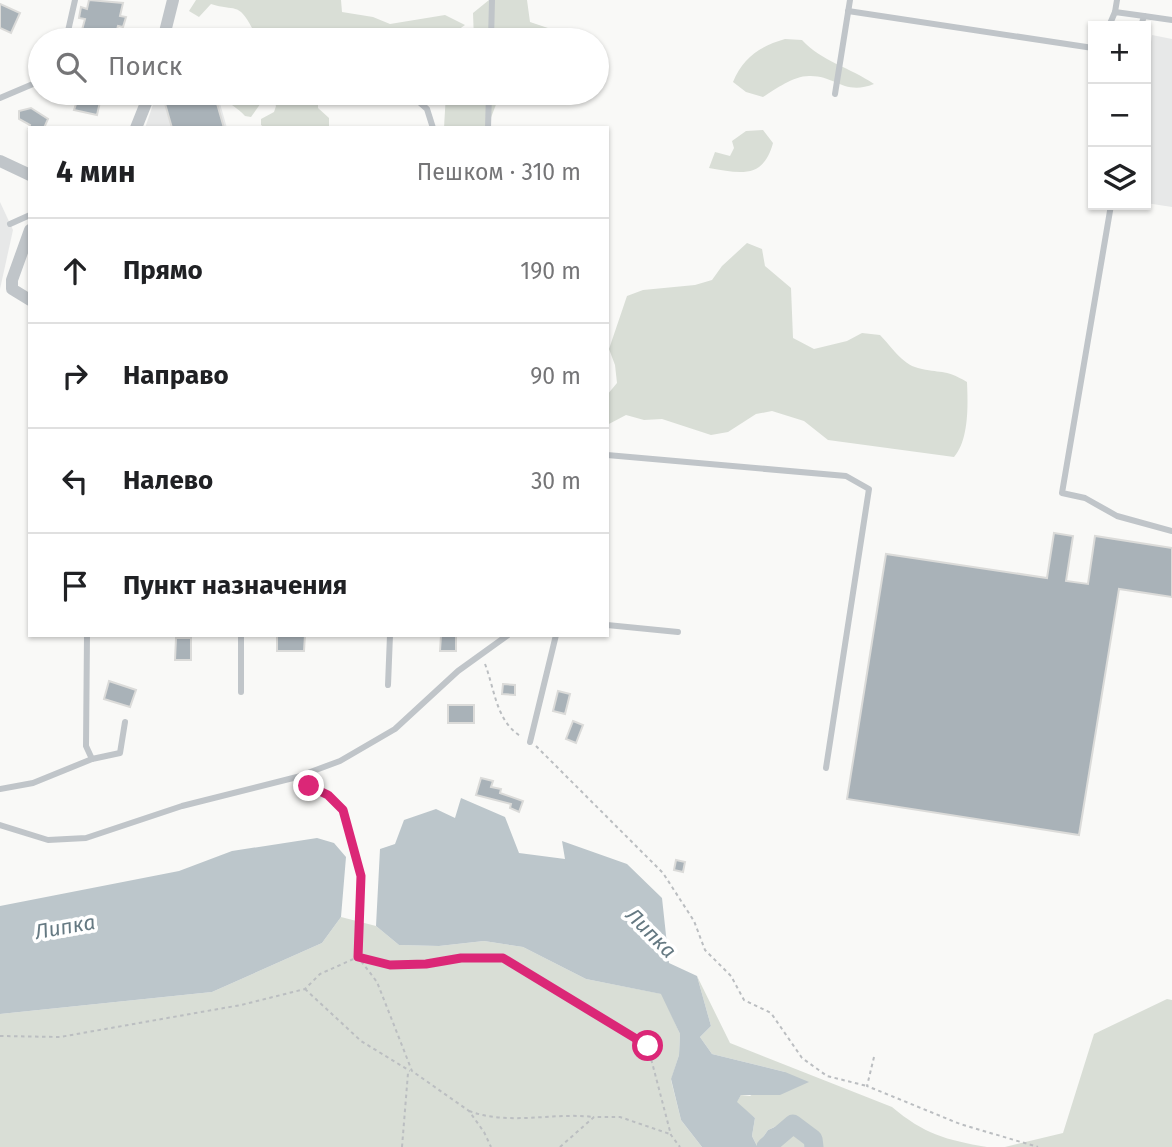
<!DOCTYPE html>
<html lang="ru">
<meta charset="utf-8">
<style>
body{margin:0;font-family:"Fira Sans",sans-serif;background:#f2f2f2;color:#202124}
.controls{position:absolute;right:21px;top:21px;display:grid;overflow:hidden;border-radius:0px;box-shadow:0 2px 5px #0004}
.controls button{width:63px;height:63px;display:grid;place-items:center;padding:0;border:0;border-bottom:2px solid #e0e0e0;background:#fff;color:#202124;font:35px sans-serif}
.stop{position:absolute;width:21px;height:21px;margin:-16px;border:5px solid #db2777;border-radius:50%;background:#fff}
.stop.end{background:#db2777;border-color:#fff;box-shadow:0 2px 7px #0008}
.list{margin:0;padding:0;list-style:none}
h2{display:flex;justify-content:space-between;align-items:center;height:91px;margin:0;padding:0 28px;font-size:30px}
h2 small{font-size:23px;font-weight:400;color:#757577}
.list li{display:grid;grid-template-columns:46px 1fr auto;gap:21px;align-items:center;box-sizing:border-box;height:105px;padding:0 28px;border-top:2px solid #e0e0e0}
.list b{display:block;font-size:26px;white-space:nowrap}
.list em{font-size:23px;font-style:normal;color:#757577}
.icon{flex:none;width:38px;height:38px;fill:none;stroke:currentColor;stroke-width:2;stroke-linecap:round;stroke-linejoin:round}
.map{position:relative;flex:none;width:1172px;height:1147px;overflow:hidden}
.search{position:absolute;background:#fff;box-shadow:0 2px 5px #0004;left:28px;top:28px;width:581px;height:77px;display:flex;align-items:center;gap:18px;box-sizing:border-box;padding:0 24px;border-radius:38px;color:#757577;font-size:26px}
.panel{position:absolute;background:#fff;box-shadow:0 2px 5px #0004;left:28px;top:126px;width:581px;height:511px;border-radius:0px}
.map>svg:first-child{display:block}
</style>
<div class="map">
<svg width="1172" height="1147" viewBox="0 0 1172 1147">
<rect width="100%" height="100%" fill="#f9f9f7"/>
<g fill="#e7e8e8">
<polygon points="1152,35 1172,39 1172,207 1146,203 1146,77"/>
<polygon points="157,93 217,93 227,128 145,128"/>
<polygon points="0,202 13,230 0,289"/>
</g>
<g fill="#d9ded6">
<path d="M 196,0 L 341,0 L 342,12 L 373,17 L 390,24 L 445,15 L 465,25 L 444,40 L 372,40 L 357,32 L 345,33 L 330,40 L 265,40 L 263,30 L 252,28 C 238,1 235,12 211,4 L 199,17 L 189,11 Z"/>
<polygon points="489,0 527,0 530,22 563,33 569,40 474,40 473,13"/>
<path d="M 785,39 L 802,40 C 821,61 851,68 874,84 C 844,96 835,75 809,76 C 793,76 776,89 763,97 L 746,92 L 733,82 C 743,57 761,46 785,39 Z"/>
<path d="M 222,93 L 268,93 L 251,117 L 245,116 C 238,107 226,104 222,93 Z"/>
<polygon points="270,93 318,93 318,108 329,118 329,128 265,128 261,125 261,119 274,112 276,106"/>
<polygon points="446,93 500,93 500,94 487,128 444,128"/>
<path d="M 763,130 L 773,143 C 763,180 740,173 709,168 L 715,152 L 730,156 L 734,148 L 732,141 L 746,131 Z"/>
<path d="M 747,243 L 762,249 L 765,266 L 791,288 L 793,338 L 814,349 L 847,341 L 862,333 L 880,335 C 891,346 902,364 918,368 C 940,374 944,368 967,382 C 968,405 969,440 954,457 L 828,440 L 804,421 L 772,411 L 756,414 L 728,432 L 711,435 L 662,419 L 644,420 L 626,415 L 607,425 L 607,395 L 617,383 L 615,365 L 609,349 L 627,296 L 643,290 L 695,285 L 712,280 L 722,266 Z"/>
<polygon points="341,917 376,926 399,945 439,946 484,941 523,947 586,979 662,994 680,1034 679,1055 671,1080 681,1120 702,1147 0,1147 0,1014 212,992 322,943"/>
<path d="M 697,976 L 730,1043 L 892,1107 C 924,1134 946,1140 987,1147 L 774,1147 L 793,1124 L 792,1119 L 768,1130 L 757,1146 L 752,1136 L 755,1118 L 736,1103 L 741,1095 L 750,1096 L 785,1072 L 712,1054 L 700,1037 L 711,1026 Z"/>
<polygon points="1167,999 1172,1000 1172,1147 1005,1147 1063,1133 1094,1034"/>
</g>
<g fill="#bcc6cb">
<polygon points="461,798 505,817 519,853 565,859 562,841 627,864 662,898 669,963 697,976 711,1026 700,1037 712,1054 785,1072 809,1082 780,1095 741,1095 737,1102 755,1118 752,1136 757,1146 768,1130 793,1119 793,1124 774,1147 702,1147 681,1120 671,1079 679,1055 680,1034 661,994 586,979 523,947 484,941 439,946 399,945 376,926 380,849 395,844 404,820 436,809 455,818"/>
<polygon points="317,838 334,843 346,857 341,917 322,943 212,992 0,1014 0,906 179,871 232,851"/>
</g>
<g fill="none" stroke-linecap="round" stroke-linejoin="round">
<polyline stroke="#bcc6cb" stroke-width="19" points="766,1147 793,1124 813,1139 814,1147"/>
</g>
<g fill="#a9b2b8" stroke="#dbdbd9" stroke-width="2">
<polygon points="89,0 123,3 120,16 126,17 123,27 118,26 115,38 82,30 85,19 79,18 81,7 87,9"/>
<polygon points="0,4 20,13 11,33 0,28"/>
<polygon points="68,93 102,93 97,115 74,110 76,104 66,102"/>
<polygon points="162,93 214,93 224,128 172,128"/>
<polygon points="31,108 48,119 44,128 29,128 30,125 19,119 19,111"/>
<polygon points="1054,533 1073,536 1066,581 1088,584 1095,536 1172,548 1172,597 1119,589 1079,835 847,799 886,554 1047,578"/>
<polygon points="277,635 305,635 304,651 277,651"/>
<polygon points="441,635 456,635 456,651 440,651"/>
<polygon points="176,638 191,638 191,660 175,660"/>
<polygon points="109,681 136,690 130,707 104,699"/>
<polygon points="503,684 515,685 515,695 502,694"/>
<polygon points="558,691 570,694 565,714 553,711"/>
<rect x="448" y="705" width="26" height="18"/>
<polygon points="573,721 583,725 576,743 566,739"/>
<polygon points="481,778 493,781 491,787 501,789 500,793 523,801 519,812 510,808 511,804 476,795"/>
<polygon points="676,860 685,862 683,872 674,870"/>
</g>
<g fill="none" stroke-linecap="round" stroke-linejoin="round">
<g stroke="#bbbec1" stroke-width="2" stroke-dasharray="3.5 3.5" stroke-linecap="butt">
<path d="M 485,664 C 495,690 496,722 522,737"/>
<polyline points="536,746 663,873 694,921 705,950 731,976 744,1000 771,1013 802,1058 827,1076 867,1086"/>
<polyline points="307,782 328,795 343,810 361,875 358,957 390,965 426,964 462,958 503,958 648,1047 671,1135 680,1147"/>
<polyline points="305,989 361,1041 410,1071"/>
<polyline points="0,1036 60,1037 241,1005 305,989 320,974 358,957 377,982 412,1071 469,1111 484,1132 491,1147"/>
<polyline points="874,1057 867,1086 960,1124 1038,1147"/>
<path d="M 469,1111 C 510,1126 552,1112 594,1117"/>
<polyline points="402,1147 408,1073"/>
<polyline points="560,1147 594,1117 620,1117 670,1134"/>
</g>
<g stroke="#c0c5c9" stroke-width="6">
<polyline points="848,11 1093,48"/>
<polyline points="1115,12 1117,0"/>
<polyline points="1109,26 1115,12 1144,16"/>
<polyline points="1141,26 1144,16 1172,20"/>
<polyline points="66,40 75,0"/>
<polyline points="491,40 492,0"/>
<polyline points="409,93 427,109 433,128"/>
<polyline points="835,94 850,0"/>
<polyline points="0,98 40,81"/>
<polyline points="488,128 489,93"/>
<polyline points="1111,205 1062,493 1085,498 1117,516 1172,531"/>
<polyline points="10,224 30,215"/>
<polyline points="607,455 846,476 869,489 826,768"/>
<polyline points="607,625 678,632"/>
<polyline points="388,685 390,635"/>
<polyline points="241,692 241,635"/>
<polyline points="530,742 556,635"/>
<polyline points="92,759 120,753 125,722"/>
<polyline points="0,789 33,783 92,759 86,746 87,635"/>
<polyline points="0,825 48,840 86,838 182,806 297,777 340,761 395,729 458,671 508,635"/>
</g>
<g stroke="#c0c5c9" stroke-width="12">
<polyline points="163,40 173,0"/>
<polyline points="136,128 150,93"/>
<polyline points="0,161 30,175"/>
<polyline points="30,230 12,280 12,289 30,300"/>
</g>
</g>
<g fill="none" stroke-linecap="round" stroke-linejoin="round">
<polyline stroke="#db2777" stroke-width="9" points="309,786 328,795 343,810 361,876 358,957 390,965 426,964 461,958 503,958 648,1046"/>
</g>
<g text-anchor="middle" stroke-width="7" stroke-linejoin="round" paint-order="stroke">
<g font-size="21" font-style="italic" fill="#657982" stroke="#fff">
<text transform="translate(65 927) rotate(-10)" y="7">Липка</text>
<text transform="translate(651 933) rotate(45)" y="7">Липка</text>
</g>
</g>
</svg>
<div class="controls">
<button>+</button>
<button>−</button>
<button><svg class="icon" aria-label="layers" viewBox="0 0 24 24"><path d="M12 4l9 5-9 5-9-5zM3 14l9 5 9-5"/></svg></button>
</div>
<div class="stop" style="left:648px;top:1046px"></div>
<div class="stop end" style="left:309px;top:786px"></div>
<div class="search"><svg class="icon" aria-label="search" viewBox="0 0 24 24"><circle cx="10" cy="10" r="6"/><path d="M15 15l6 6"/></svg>Поиск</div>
<section class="panel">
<h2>4 мин<small>Пешком · 310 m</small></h2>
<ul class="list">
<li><svg class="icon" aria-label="ahead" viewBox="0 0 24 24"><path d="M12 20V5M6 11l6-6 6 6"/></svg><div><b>Прямо</b></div><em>190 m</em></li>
<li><svg class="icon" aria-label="right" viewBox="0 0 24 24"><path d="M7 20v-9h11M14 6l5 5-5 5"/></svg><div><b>Направо</b></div><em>90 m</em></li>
<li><svg class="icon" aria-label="left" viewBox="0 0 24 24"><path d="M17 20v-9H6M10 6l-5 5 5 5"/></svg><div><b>Налево</b></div><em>30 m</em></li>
<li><svg class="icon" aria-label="arrive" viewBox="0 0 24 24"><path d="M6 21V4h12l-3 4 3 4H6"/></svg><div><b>Пункт назначения</b></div></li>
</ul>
</section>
</div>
